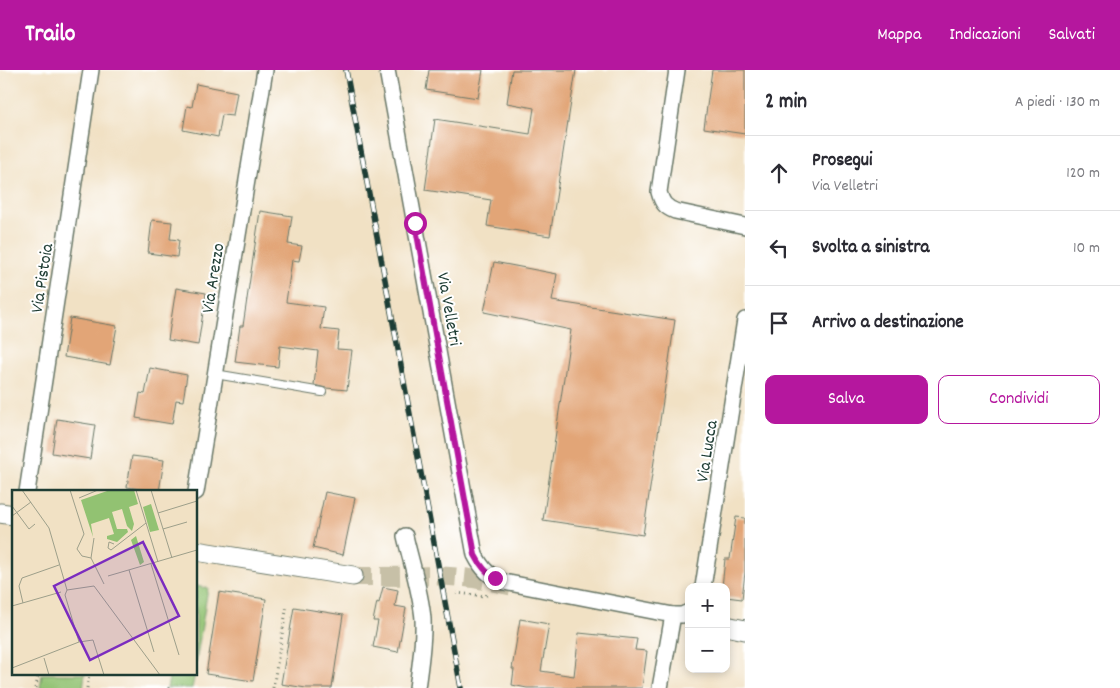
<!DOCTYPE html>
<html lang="it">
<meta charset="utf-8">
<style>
body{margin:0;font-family:Dekko,sans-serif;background:#f2f2f3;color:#2b2b33}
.controls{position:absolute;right:15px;bottom:15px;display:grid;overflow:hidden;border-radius:10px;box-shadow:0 2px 8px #0003}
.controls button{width:45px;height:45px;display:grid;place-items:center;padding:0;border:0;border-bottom:1px solid #e1e1e2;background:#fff;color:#2b2b33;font:25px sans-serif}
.stop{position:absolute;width:15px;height:15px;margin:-11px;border:4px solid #b5179e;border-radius:50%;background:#fff}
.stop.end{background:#b5179e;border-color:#fff;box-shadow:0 1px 5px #0008}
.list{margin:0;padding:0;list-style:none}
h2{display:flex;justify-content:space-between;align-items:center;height:65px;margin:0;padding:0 20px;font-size:21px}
h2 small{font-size:16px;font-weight:400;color:#7c7c81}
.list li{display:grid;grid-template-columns:32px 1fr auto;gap:15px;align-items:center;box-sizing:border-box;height:75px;padding:0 20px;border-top:1px solid #e1e1e2}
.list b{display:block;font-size:19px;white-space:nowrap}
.list p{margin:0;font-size:16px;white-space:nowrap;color:#7c7c81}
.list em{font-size:16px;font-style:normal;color:#7c7c81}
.actions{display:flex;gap:10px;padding:15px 20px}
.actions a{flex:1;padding:11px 0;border:1px solid #b5179e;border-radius:10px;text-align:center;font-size:18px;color:#b5179e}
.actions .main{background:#b5179e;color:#fff}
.icon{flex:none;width:28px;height:28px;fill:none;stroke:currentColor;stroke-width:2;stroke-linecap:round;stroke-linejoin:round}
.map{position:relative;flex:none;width:745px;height:618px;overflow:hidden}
header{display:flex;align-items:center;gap:30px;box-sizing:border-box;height:70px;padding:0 25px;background:#b5179e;color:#fff}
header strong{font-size:24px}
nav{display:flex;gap:28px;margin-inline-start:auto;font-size:18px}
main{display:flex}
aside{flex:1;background:#fff}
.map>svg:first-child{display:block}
</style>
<header>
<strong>Trailo</strong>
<nav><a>Mappa</a><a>Indicazioni</a><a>Salvati</a></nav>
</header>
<main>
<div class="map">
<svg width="745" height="618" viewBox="0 0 745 618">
<rect width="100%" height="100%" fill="#fff"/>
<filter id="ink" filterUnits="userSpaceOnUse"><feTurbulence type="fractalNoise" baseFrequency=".02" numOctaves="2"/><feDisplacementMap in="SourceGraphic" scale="10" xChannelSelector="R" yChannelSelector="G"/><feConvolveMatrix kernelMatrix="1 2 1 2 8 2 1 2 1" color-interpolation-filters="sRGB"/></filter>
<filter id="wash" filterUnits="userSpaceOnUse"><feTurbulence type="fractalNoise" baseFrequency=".0096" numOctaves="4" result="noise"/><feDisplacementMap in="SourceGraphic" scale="20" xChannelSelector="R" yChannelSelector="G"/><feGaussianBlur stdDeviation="1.12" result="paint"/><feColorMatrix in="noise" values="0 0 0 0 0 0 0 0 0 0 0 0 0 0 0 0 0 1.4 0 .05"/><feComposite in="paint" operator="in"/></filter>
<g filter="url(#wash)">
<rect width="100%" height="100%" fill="#f1e1c4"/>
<g fill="#92c272" stroke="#588053">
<polygon points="196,516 208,518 196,593"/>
<polygon points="42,604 85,604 83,618 40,618"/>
<polygon points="170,604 195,604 192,618 167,618"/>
</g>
<g id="blocks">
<g fill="#e2a577">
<polygon points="429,0 483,0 478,28 426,20"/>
<polygon points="512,0 576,0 550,166 487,156 491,130 425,120 435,49 530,64 534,38 507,33"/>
<polygon points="712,0 745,0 745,64 704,58"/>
<polygon points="196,14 237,22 233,46 222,45 218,67 183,60 187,36 192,37"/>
<polygon points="260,141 292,146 288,174 302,176 299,191 292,190 286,232 324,237 321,259 339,261 337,279 352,280 347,320 326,318 314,315 318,281 280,276 278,297 235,292 240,256 243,256"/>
<polygon points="152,150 172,152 170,169 179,170 177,187 148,183"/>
<polygon points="494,192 557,204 552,231 675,250 643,465 543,450 571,260 484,242"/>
<polygon points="176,218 206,223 198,275 168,270"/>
<polygon points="70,248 117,256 110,295 64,287"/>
<polygon points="150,298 187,305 183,331 176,330 172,354 136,348 140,323 145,324"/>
<polygon points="57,349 95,355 90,389 52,383"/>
<polygon points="132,386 164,390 159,422 127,417"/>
<polygon points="325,422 355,428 343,485 313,478"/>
<polygon points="736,447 745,448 745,502 742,529 726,527 726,517 722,517 725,489 730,489"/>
<polygon points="383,517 398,520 395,536 406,538 398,582 373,577 378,551 373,551 377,532 379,533"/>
<polygon points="219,522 266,529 253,611 206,604"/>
<polygon points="294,537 343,545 332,618 306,618 281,614"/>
<polygon points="520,549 549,554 541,601 574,606 579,563 637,569 635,580 647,581 642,618 527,618 512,615 514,599 512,599"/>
</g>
</g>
</g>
<g filter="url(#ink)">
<use href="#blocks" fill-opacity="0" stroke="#687666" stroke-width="1"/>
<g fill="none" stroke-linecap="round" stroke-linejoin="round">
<path stroke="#c7c0a7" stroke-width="19" stroke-dasharray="19 9" stroke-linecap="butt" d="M 353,506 C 388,508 422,504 457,507 C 475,508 493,512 511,516"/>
<defs>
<polyline id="service" points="215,304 322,322"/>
<g id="minor">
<path d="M 387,0 L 475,485 C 482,499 490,507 504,512 L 673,545 L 682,545 L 689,542"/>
<path d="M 677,0 L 659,122 C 662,133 665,137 675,141 L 745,156"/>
<polyline points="27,422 91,0"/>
<polyline points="196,422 265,0"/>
<path d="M 405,466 C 411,492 421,523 423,549 C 424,572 420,595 417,618"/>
<polyline points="703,517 745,250"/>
<polyline points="660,618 673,545"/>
</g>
<g id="tertiary">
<polyline points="0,443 14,445"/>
<polyline points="196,481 353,506"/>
<polyline points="726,556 745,560"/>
</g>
</defs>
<use href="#service" stroke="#687666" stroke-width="10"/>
<use href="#minor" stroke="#687666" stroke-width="18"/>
<use href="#tertiary" stroke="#687666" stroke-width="21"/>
<g stroke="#687666" stroke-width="3" stroke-dasharray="1 4" stroke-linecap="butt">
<polyline points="456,523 485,526 490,523"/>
<polyline points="36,618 38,604"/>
<polyline points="87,618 89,604"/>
<polyline points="169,618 169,614"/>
<polyline points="273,618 287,535"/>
</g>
<use href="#service" stroke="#fff" stroke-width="8"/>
<use href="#minor" stroke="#fff" stroke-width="15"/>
<use href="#tertiary" stroke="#fff" stroke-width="19"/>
<defs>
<polyline id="rail" points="346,0 461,618"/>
</defs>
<use href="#rail" stroke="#1f3d34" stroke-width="5.5"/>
<use href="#rail" stroke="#fff" stroke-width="4" stroke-dasharray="11" stroke-linecap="butt"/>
</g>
</g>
<g fill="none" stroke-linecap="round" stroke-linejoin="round" filter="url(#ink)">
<path stroke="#b5179e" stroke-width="6" d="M 415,153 L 475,485 C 480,495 485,502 495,508"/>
</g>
<g text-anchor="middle" stroke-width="4" stroke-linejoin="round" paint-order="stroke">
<g font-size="18" fill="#1f3d34" stroke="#fff">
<text transform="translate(41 208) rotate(-81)" y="6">Via Pistoia</text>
<text transform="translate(212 208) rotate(-81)" y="6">Via Arezzo</text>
<text transform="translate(450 239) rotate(80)" y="6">Via Velletri</text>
<text transform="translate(706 381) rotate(-81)" y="6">Via Lucca</text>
</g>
</g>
<g transform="translate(12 420)">
<rect width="185" height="185" fill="#f1e1c4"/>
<path d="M 98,0 L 122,0 L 126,14 L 117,17 L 122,34 L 120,41 L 115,36 L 110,19 L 100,22 L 105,39 L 115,39 L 116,42 L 105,52 L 95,49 L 95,46 L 102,44 L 97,28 L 79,34 L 81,47 L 69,10 ZM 139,14 L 147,40 L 138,42 L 131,17 ZM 124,46 L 132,72 L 128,75 L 119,50 Z" fill="#92c272"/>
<path fill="none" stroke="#9d9f8a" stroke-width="1" d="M 10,0 L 37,38 L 55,100M 58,0 L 72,44 L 65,59 L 70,66 L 79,68 L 92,94M 124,0 L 146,72M 139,0 L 160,68M 67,8 L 86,0M 0,16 L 17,39 L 23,34M 146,23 L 185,11M 0,26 L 19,12M 151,39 L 175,32M 102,54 L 97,52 L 96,58 L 99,60 L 134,33M 79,68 L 82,48M 139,74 L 167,165M 117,80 L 142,162M 96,86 L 185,60M 11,113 L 7,96 L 10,88 L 47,75M 0,116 L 49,102M 32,168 L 37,185M 0,178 L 67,152M 92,185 L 81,150 L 67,152 L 53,105 L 55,100 L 82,96 L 148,185"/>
<path fill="#7b2cbf" fill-opacity="0.15" stroke="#7b2cbf" stroke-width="2.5" d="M 131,52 L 167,126 L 78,170 L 42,96 Z"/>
<rect width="185" height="185" fill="none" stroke="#1f3d34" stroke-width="2.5"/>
</g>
</svg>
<div class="controls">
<button>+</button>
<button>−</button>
</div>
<div class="stop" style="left:415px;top:153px"></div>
<div class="stop end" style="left:495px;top:508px"></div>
</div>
<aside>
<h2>2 min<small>A piedi · 130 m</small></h2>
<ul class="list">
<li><svg class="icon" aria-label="ahead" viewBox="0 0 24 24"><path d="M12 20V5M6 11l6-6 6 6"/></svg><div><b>Prosegui</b><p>Via Velletri</p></div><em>120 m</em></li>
<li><svg class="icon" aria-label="left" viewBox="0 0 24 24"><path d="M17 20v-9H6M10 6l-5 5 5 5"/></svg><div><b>Svolta a sinistra</b></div><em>10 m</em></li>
<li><svg class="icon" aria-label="arrive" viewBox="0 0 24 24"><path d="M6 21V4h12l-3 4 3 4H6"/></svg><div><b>Arrivo a destinazione</b></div></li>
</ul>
<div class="actions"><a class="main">Salva</a><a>Condividi</a></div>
</aside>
</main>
